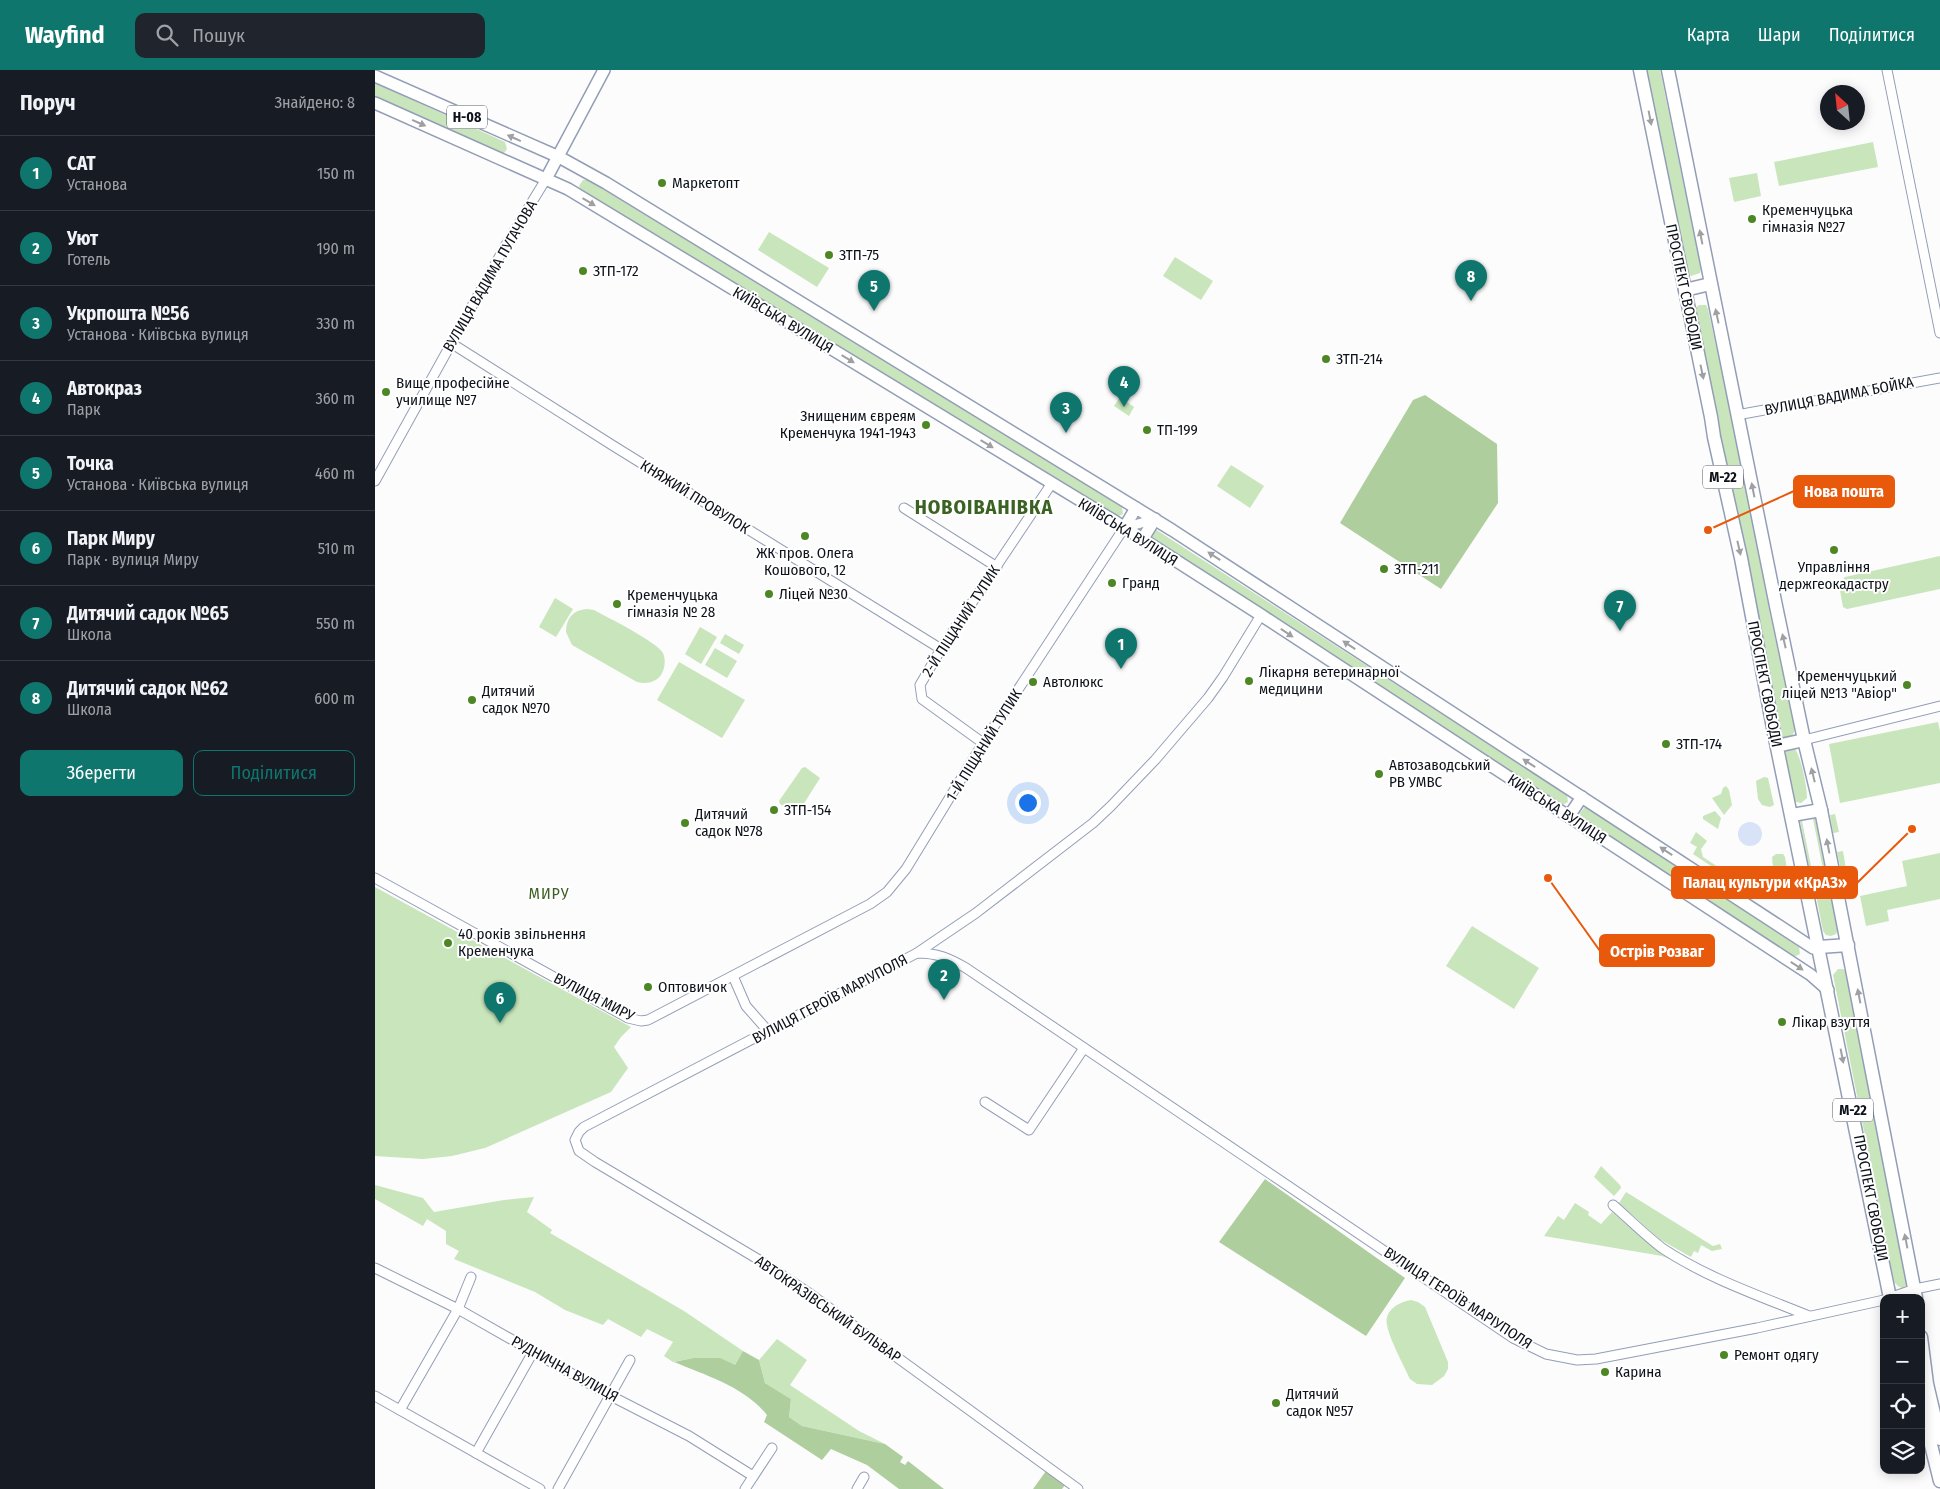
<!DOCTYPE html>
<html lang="uk">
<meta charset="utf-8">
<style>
body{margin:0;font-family:"Fira Sans Condensed",sans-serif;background:#20242c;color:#f1f3f6}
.controls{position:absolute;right:15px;bottom:15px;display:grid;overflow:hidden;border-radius:10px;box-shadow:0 2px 12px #0003}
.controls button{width:45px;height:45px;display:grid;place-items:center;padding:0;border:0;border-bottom:1px solid #363941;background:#171b24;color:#f1f3f6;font:25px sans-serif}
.compass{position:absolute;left:1445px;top:15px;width:45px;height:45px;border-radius:50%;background:#171b24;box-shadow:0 2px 12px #0003;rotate:333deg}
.you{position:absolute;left:652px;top:732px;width:18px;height:18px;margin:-12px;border:4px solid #fff;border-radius:50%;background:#1a73e8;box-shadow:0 0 0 8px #1a73e833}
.badge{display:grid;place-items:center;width:32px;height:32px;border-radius:50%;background:#0f766e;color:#fff;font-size:16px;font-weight:700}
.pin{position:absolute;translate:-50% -41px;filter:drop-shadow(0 1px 2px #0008)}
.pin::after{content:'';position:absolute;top:26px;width:18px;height:15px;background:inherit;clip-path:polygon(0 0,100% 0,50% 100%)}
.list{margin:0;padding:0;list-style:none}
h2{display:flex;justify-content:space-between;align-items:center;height:65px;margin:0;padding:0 20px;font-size:21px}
h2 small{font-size:16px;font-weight:400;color:#9ea1a6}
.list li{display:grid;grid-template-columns:32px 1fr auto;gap:15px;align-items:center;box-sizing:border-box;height:75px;padding:0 20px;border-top:1px solid #363941}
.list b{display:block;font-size:19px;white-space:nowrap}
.list p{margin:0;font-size:16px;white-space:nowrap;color:#9ea1a6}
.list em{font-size:16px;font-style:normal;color:#9ea1a6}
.actions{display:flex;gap:10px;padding:15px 20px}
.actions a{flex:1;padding:11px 0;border:1px solid #0f766e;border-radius:10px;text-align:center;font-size:18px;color:#0f766e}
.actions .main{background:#0f766e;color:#fff}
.icon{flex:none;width:28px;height:28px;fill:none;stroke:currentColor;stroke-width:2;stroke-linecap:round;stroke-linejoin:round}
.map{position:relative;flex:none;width:1565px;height:1419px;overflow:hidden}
header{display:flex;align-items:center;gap:30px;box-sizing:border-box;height:70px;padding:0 25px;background:#0f766e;color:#fff}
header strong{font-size:24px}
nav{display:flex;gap:28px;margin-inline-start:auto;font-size:18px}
.search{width:350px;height:45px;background:#20242c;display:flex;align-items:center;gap:12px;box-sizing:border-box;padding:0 18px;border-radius:10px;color:#9ea1a6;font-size:19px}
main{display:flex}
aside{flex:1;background:#171b24}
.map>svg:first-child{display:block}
</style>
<header>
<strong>Wayfind</strong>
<div class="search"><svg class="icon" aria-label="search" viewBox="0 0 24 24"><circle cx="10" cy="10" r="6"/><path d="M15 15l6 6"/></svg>Пошук</div>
<nav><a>Карта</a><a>Шари</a><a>Поділитися</a></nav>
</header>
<main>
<aside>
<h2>Поруч<small>Знайдено: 8</small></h2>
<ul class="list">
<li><span class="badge">1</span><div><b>САТ</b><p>Установа</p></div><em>150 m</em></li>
<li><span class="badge">2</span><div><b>Уют</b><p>Готель</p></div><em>190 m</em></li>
<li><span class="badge">3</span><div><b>Укрпошта №56</b><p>Установа · Київська вулиця</p></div><em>330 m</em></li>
<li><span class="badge">4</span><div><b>Автокраз</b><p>Парк</p></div><em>360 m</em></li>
<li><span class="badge">5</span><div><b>Точка</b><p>Установа · Київська вулиця</p></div><em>460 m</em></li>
<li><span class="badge">6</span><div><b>Парк Миру</b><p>Парк · вулиця Миру</p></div><em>510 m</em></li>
<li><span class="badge">7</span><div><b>Дитячий садок №65</b><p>Школа</p></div><em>550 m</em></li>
<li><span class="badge">8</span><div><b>Дитячий садок №62</b><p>Школа</p></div><em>600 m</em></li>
</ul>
<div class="actions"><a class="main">Зберегти</a><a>Поділитися</a></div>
</aside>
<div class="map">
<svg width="1565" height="1419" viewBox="0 0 1565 1419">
<rect width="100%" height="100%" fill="#fcfcfc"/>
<g fill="#c9e5bb">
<polygon points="1270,0 1285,0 1326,199 1325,203 1316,206 1312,203"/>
<polygon points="0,13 130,72 132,79 129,83 125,83 0,28"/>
<polygon points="1498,72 1503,97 1404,116 1399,92"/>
<polygon points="1382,103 1386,126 1359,132 1354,108"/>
<polygon points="208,110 213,110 747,437 748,444 742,447 206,120 204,116"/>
<polygon points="394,162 454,198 442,217 383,180"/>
<polygon points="800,187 838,211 826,230 788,206"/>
<polygon points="1324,235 1331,235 1333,239 1360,363 1396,549 1420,660 1417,666 1412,669 1406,666 1404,662 1320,238"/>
<polygon points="745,327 759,337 754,346 739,336"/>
<polygon points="856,395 889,416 875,438 842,416"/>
<polygon points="780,459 1192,725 1193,732 1187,735 775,469 775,462"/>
<polygon points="1565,486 1565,519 1472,539 1468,537 1464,515 1470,507"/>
<polygon points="180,528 198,539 181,567 164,557"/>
<path d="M 212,539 L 219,540 C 232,547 282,572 288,583 C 291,590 290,599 286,605 C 280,613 271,614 262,612 L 197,575 L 191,562 C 191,548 198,540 212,539 Z"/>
<polygon points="325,557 342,567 326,594 310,584"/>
<polygon points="350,564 369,575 364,584 345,573"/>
<polygon points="340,578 362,591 352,608 330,595"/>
<polygon points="304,592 370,630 347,668 282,630"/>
<polygon points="1563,652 1565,661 1565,713 1465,733 1454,674"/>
<path d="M 1419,678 C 1426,685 1432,717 1432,728 L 1426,733 L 1421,732 L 1418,728 L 1410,685 L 1411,680 Z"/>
<polygon points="430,697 445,708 423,743 420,744 405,734 404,731 427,698"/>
<polygon points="1389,707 1393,708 1399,735 1395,737 1387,735 1383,729 1381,711"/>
<polygon points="1351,716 1354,720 1357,735 1349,745 1337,728 1346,724 1348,718"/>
<polygon points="1209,738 1213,738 1424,877 1425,884 1419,887 1206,748 1205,743"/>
<polygon points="1340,741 1346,748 1343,759 1328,749 1328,746"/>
<polygon points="1460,744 1464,762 1458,763 1455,745"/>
<polygon points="1440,748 1451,804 1449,804 1438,749"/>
<polygon points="1425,751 1427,751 1438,806 1436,806"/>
<polygon points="1321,762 1332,771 1326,779 1328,787 1358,807 1360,812 1318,784 1322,777 1315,773"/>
<polygon points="1468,781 1471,799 1466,800 1462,782"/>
<polygon points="1565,783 1565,829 1512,840 1514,851 1491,856 1485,826 1532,816 1527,791"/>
<polygon points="1401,784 1408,784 1410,787 1415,817 1408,822 1400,818 1397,787"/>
<polygon points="0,817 256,957 246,967 239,977 253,998 236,1022 110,1078 77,1086 48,1089 0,1086"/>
<polygon points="1452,821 1457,827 1463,860 1461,864 1456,866 1451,865 1448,861 1442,830 1445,823"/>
<polygon points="1097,856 1164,898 1139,939 1071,896"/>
<polygon points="1463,899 1468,899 1472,902 1533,1215 1527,1218 1523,1216 1519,1212 1458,905"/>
<polygon points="1226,1096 1245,1115 1246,1118 1239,1126 1219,1107"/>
<polygon points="0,1115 48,1128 59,1142 129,1130 159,1127 152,1142 177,1160 175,1163 309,1241 368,1281 360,1295 318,1288 298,1292 289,1286 298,1272 272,1259 266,1267 233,1249 228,1255 190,1240 160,1222 79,1189 84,1181 71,1174 71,1161 52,1149 48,1156 0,1129"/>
<polygon points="1251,1122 1338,1176 1345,1174 1347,1179 1337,1181 1326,1175 1323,1183 1319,1181 1316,1187 1284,1169 1244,1133"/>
<polygon points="1200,1133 1214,1142 1213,1145 1226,1154 1237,1142 1280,1179 1297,1190 1287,1186 1169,1166 1183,1146 1189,1150"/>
<path d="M 1036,1230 L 1043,1232 L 1050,1237 L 1073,1292 L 1073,1299 L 1069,1306 L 1057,1315 L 1042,1314 L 1035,1309 C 1029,1296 1014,1268 1012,1255 C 1009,1240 1024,1232 1036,1230 Z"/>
<polygon points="402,1269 432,1290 415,1315 484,1361 510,1374 427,1356 414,1347 416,1329 390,1313 384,1290"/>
</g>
<g fill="#aece9e">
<polygon points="1050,325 1122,374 1123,433 1066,519 965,453 1038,330"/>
<polygon points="890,1109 1030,1208 991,1266 844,1172"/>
<path d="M 368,1281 L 384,1290 L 390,1313 L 416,1329 L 414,1347 L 427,1356 L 510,1374 L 528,1387 L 525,1392 L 530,1395 L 533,1391 L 569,1419 L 524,1419 L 492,1395 L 456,1379 L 447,1390 L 389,1352 L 392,1345 C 370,1317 330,1305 299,1292 L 318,1288 L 345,1288 L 360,1295 Z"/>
<polygon points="671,1401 690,1415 687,1419 658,1419"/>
</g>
<circle fill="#d9e3f7" cx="1375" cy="764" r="12"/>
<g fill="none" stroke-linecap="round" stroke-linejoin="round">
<defs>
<g id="minor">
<polyline points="1512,0 1565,263"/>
<polyline points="76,273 237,375 566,579"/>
<polyline points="1362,345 1565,308"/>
<polyline points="0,411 132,173 171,109"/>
<polyline points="529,438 622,497"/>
<polyline points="1429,670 1565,636"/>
<polyline points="608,673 547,629 545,615 566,579 677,413"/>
<polyline points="0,808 253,948 266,951 273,950 495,834 512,822 531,799 608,673 749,458 780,449"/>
<polyline points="542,883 601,843 718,753 736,736 780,690 833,628 848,607 886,545"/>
<polyline points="358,906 371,936 393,961"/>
<polyline points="610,1032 654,1060 709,978"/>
<path d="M 1238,1135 C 1254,1149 1270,1165 1287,1178 C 1332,1208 1385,1226 1434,1246"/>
<polyline points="0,1198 83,1239 236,1326 314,1366 378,1406"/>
<polyline points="1514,1228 1540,1219 1565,1214"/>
<polyline points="0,1326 165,1419"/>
<polyline points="25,1340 83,1239 96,1207"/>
<polyline points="101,1383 158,1282"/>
<polyline points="183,1419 255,1290"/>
<polyline points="370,1419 397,1378"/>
<polyline points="482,1419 489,1407"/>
<path d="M 703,1419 L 431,1221 L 386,1191 L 220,1092 L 204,1081 L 200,1070 L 204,1062 L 209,1057 L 542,883 C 562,883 574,888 591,898 L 1138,1268 L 1171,1284 L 1202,1290 L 1221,1289 L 1382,1258 L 1509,1230"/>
</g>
<g id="major">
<polyline points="0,6 184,87 231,113 797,460 1438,878 1444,877"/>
<polyline points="0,33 193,119 340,208 736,449 886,545 1436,905 1453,920"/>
<polyline points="171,109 229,0"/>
<polyline points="749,458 761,438"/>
<polyline points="767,470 780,449"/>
<polyline points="1194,746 1207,727"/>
</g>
<g id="highway">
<polyline points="1265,0 1336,347 1339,367 1366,488 1399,663 1515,1228"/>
<polyline points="1293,0 1401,536 1429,670 1446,740 1541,1228"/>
<polyline points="1310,220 1335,214"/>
<polyline points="1402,676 1429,670"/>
<polyline points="1417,745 1446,740"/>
<polyline points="1432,818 1461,812"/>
<polyline points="1444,877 1473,875"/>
<polyline points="1546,1267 1552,1314 1565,1369"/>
<polyline points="1546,1335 1565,1411"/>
</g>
</defs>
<use href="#minor" stroke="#939eb6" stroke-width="11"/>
<use href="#major" stroke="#939eb6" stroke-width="14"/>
<use href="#highway" stroke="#939eb6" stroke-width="15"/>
<use href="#minor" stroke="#fff" stroke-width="9"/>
<use href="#major" stroke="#fff" stroke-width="11"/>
<use href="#highway" stroke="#fff" stroke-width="12"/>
</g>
<defs><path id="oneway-solid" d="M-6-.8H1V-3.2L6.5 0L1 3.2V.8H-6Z" transform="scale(1.25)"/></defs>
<g fill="#9ea0a3">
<use href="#oneway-solid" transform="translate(1275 48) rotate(79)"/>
<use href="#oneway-solid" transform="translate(44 53) rotate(24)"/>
<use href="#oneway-solid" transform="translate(139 68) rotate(-156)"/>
<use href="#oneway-solid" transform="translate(214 132) rotate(31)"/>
<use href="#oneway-solid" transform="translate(1326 167) rotate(-101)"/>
<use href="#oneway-solid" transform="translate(1342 246) rotate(-102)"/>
<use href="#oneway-solid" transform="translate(473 289) rotate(31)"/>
<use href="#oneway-solid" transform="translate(1327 302) rotate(78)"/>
<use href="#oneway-solid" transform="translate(612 374) rotate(31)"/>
<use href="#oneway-solid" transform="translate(1378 420) rotate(-101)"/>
<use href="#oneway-solid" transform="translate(1364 478) rotate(77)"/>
<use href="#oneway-solid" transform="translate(839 486) rotate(-147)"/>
<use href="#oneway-solid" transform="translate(912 563) rotate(34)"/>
<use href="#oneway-solid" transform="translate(1409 571) rotate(-103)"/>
<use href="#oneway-solid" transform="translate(974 575) rotate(-147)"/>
<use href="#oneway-solid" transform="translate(1154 693) rotate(-147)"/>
<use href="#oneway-solid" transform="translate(1438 705) rotate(-104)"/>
<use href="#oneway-solid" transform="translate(1453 776) rotate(-101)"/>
<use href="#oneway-solid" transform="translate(1291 781) rotate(-147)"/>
<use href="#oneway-solid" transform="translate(1422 896) rotate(33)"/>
<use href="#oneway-solid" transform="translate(1484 926) rotate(-101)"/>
<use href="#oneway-solid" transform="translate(1467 986) rotate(79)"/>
<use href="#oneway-solid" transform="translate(1531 1171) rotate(-101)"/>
</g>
<g fill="#4d8724" stroke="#fff" stroke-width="2">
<circle cx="287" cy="113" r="5"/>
<circle cx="1377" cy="149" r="5"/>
<circle cx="454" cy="185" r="5"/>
<circle cx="208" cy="201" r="5"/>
<circle cx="951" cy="289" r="5"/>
<circle cx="11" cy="322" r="5"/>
<circle cx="551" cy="355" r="5"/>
<circle cx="772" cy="360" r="5"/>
<circle cx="430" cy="466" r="5"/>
<circle cx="1459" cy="480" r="5"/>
<circle cx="1009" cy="499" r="5"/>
<circle cx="737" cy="513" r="5"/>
<circle cx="394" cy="524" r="5"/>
<circle cx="242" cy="534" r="5"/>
<circle cx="874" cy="611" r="5"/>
<circle cx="658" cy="612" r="5"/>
<circle cx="1532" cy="615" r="5"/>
<circle cx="97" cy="630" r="5"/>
<circle cx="1291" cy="674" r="5"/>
<circle cx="1004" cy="704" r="5"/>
<circle cx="399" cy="740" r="5"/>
<circle cx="310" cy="753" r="5"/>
<circle cx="73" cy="873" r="5"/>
<circle cx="273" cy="917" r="5"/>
<circle cx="1407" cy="952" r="5"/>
<circle cx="1349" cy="1285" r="5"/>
<circle cx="1230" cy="1302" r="5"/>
<circle cx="901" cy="1333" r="5"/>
</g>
<g text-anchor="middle" stroke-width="4" stroke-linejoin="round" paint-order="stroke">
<g fill="#fff" stroke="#56585f" stroke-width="1">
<rect x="72" y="35.5" width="40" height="23" rx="4"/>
<rect x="1328" y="395.5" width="40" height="23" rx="4"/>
<rect x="1458" y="1028.5" width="40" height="23" rx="4"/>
</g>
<g font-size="14" font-weight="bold" fill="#0d111a">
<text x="92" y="52">Н-08</text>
<text x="1348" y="412">М-22</text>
<text x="1478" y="1045">М-22</text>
</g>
<g font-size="15" fill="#0d111a" stroke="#fff" text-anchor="start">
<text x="297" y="118">Маркетопт</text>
<text x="1387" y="145">Кременчуцька<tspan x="1387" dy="17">гімназія №27</tspan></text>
<text x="464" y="190">ЗТП-75</text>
<text x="218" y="206">ЗТП-172</text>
<text x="961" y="294">ЗТП-214</text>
<text x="21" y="318">Вище професійне<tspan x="21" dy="17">училище №7</tspan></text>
<text x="541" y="351" text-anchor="end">Знищеним євреям<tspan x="541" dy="17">Кременчука 1941-1943</tspan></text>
<text x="782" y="365">ТП-199</text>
<text x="430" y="488" text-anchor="middle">ЖК пров. Олега<tspan x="430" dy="17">Кошового, 12</tspan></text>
<text x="1459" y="502" text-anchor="middle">Управлiння<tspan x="1459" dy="17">держгеокадастру</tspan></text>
<text x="1019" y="504">ЗТП-211</text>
<text x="747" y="518">Гранд</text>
<text x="404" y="529">Ліцей №30</text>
<text x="252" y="530">Кременчуцька<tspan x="252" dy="17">гімназія № 28</tspan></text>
<text x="884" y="607">Лікарня ветеринарної<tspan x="884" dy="17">медицини</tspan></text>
<text x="1522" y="611" text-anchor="end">Кременчуцький<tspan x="1522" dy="17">ліцей №13 "Авіор"</tspan></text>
<text x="668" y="617">Автолюкс</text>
<text x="107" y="626">Дитячий<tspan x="107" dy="17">садок №70</tspan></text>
<text x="1301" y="679">ЗТП-174</text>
<text x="1014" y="700">Автозаводський<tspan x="1014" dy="17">РВ УМВС</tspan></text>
<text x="409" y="745">ЗТП-154</text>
<text x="320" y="749">Дитячий<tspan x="320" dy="17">садок №78</tspan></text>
<text x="83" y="869">40 рокiв звiльнення<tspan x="83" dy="17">Кременчука</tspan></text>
<text x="283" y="922">Оптовичок</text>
<text x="1417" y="957">Лікар взуття</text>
<text x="1359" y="1290">Ремонт одягу</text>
<text x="1240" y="1307">Карина</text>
<text x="911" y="1329">Дитячий<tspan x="911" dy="17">садок №57</tspan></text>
</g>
<g font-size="15" fill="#0d111a" stroke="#fff">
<text transform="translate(115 206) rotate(-60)" y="5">ВУЛИЦЯ ВАДИМА ПУГАЧОВА</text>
<text transform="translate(1309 217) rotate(78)" y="5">ПРОСПЕКТ СВОБОДИ</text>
<text transform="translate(408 250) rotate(31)" y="5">КИЇВСЬКА ВУЛИЦЯ</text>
<text transform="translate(1464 326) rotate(-11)" y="5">ВУЛИЦЯ ВАДИМА БОЙКА</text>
<text transform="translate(320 427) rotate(32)" y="5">КНЯЖИЙ ПРОВУЛОК</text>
<text transform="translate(753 462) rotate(32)" y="5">КИЇВСЬКА ВУЛИЦЯ</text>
<text transform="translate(586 551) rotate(-57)" y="5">2-Й ПІЩАНИЙ ТУПИК</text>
<text transform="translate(1390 614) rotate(79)" y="5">ПРОСПЕКТ СВОБОДИ</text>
<text transform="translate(609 675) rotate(-58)" y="5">1-Й ПІЩАНИЙ ТУПИК</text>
<text transform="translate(1182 739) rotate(33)" y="5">КИЇВСЬКА ВУЛИЦЯ</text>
<text transform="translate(219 927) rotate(27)" y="5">ВУЛИЦЯ МИРУ</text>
<text transform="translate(455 929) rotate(-28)" y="5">ВУЛИЦЯ ГЕРОЇВ МАРІУПОЛЯ</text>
<text transform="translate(1496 1128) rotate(79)" y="5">ПРОСПЕКТ СВОБОДИ</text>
<text transform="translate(1083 1228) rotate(33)" y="5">ВУЛИЦЯ ГЕРОЇВ МАРІУПОЛЯ</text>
<text transform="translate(453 1239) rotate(35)" y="5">АВТОКРАЗІВСЬКИЙ БУЛЬВАР</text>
<text transform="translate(190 1299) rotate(29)" y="5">РУДНИЧНА ВУЛИЦЯ</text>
</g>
<g font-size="16" letter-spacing="1" fill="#3b6123" stroke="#fff">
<text x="174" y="829">МИРУ</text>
</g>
<g font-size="20" font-weight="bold" letter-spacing="1" fill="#3b6123" stroke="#fff">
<text x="609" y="444">НОВОІВАНІВКА</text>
</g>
</g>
<path fill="none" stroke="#e8590c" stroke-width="2" d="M1333 460L1419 421M1537 759L1482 813M1173 808L1225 881"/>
<g fill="#e8590c" stroke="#fff" stroke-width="2">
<circle cx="1333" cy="460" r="5"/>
<circle cx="1537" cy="759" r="5"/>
<circle cx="1173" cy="808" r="5"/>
</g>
<g fill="#e8590c" stroke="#e8590c" stroke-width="2">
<rect x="1419" y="406" width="100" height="31" rx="5"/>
<rect x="1297" y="797" width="185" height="31" rx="5"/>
<rect x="1225" y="865" width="114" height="31" rx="5"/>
</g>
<g font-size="16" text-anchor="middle" font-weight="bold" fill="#fff">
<text x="1469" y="427">Нова пошта</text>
<text x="1390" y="818">Палац культури «КрАЗ»</text>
<text x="1282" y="887">Острів Розваг</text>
</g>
</svg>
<div class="controls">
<button>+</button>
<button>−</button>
<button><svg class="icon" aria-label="locate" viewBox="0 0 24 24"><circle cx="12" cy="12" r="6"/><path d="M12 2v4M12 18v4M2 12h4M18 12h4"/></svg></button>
<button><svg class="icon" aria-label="layers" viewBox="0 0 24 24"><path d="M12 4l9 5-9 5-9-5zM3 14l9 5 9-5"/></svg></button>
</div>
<svg class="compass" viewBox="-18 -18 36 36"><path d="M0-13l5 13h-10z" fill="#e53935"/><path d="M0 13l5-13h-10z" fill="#9ea1a6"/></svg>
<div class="you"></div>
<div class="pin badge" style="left:746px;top:599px">1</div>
<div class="pin badge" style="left:569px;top:930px">2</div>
<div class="pin badge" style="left:691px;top:363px">3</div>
<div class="pin badge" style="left:749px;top:337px">4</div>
<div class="pin badge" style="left:499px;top:241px">5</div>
<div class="pin badge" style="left:125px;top:953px">6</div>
<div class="pin badge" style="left:1245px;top:561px">7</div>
<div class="pin badge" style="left:1096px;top:231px">8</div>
</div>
</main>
